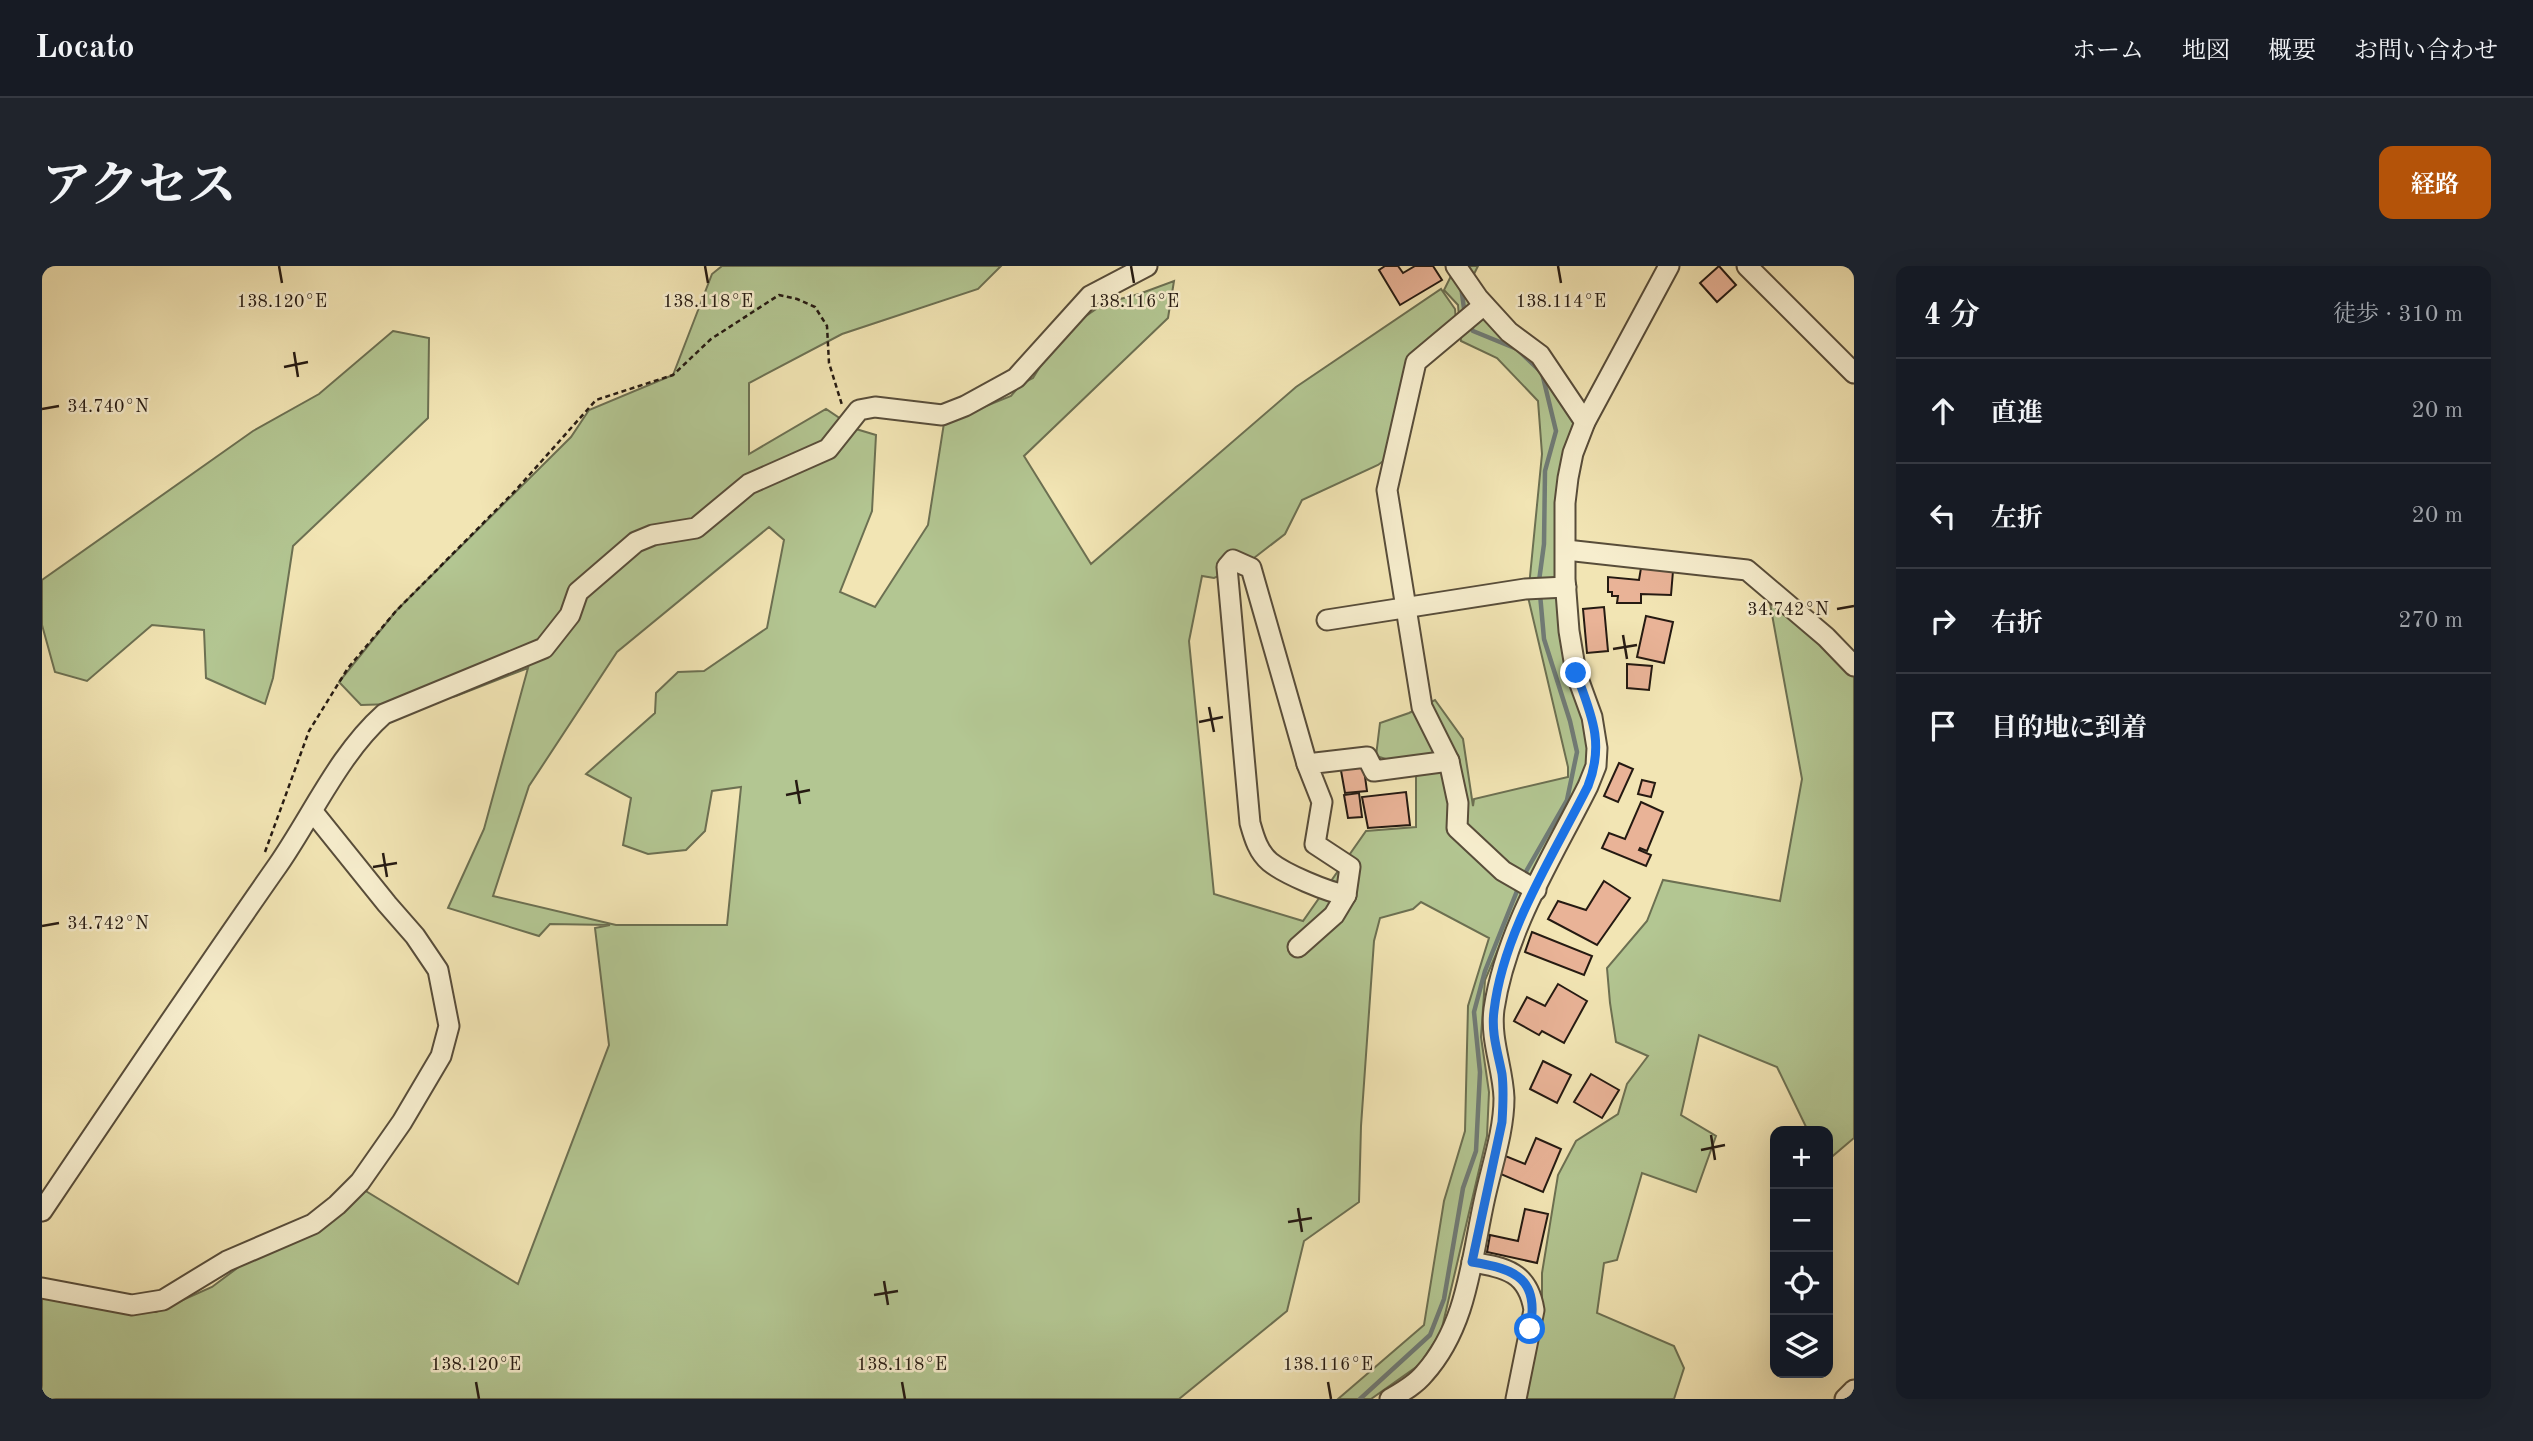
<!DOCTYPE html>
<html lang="ja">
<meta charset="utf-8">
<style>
body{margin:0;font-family:"Old Standard TT","Noto Serif JP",serif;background:#20242c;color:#f1f3f6}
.controls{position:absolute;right:21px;bottom:21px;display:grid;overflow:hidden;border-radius:14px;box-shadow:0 7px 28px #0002}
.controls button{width:63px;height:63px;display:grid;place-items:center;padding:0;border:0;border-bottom:2px solid #363941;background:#171b24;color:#f1f3f6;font:35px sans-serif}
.stop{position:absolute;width:21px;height:21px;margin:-16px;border:5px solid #1a73e8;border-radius:50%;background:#fff}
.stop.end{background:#1a73e8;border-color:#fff;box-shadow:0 2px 7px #0008}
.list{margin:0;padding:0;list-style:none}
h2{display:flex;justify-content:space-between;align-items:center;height:91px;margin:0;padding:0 28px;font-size:30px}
h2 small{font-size:23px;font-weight:400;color:#9ea1a6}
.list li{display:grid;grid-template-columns:46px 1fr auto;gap:21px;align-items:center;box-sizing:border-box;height:105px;padding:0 28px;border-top:2px solid #363941}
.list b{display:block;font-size:26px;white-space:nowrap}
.list em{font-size:23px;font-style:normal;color:#9ea1a6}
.icon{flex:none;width:38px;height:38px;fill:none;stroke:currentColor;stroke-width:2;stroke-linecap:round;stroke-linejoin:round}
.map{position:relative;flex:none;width:1812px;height:1133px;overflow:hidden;border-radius:14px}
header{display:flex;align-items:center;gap:42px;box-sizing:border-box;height:98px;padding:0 35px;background:#171b24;border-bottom:2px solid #363941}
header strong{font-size:33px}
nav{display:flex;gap:38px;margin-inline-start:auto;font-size:24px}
.intro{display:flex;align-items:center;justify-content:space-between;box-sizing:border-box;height:168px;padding:0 42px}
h1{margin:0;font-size:49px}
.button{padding:18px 32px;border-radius:14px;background:#b45309;color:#fff;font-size:24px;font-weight:700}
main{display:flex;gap:42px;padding:0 42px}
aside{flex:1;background:#171b24;border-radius:14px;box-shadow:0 7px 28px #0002}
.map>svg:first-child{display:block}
</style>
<header>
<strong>Locato</strong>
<nav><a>ホーム</a><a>地図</a><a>概要</a><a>お問い合わせ</a></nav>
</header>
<div class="intro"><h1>アクセス</h1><a class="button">経路</a></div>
<main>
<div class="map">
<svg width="1812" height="1133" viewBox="0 0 1812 1133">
<rect width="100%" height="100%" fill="#f2e5b4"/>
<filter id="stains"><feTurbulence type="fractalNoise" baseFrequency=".00286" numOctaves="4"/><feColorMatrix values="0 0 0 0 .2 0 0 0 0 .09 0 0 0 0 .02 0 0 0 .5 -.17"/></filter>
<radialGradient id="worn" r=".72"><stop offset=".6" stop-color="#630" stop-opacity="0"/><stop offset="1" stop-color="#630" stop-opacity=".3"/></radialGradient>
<g fill="#b3c692" stroke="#6c7052" stroke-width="2" fill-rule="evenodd">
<path d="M 680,0 L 959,0 L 936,23 L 800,68 L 707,117 L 707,188 L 784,143 L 814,163 L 834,169 L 830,245 L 798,326 L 833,341 L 886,259 L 902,157 L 969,130 L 979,118 L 991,112 L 1019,67 L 1063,37 L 1097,28 L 1132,15 L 1126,52 L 982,190 L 1049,298 L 1254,121 L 1399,23 L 1413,43 L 1415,68 L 1379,98 L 1365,177 L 1336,199 L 1260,234 L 1243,268 L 1203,299 L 1172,312 L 1160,310 L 1147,375 L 1172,628 L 1261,655 L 1324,565 L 1374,561 L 1374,502 L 1334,490 L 1338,457 L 1367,447 L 1393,434 L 1421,473 L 1431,540 L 1432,533 L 1526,511 L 1526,501 L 1486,331 L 1500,188 L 1496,135 L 1455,92 L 1419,75 L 1416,39 L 1402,24 L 1414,0 L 1436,0 L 1431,10 L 1429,30 L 1497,93 L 1533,154 L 1524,180 L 1517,236 L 1549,500 L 1470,651 L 1443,714 L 1439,771 L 1447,826 L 1445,870 L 1399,1066 L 1377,1099 L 1329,1133 L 1296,1133 L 1382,1059 L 1402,935 L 1423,865 L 1426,740 L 1447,672 L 1379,636 L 1371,643 L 1338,652 L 1332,675 L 1319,860 L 1317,936 L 1262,975 L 1245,1045 L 1137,1133 L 0,1133 L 0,1030 L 69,1045 L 114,1046 L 170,1021 L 198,1000 L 287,958 L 322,924 L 476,1018 L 567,779 L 553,662 L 568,659 L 508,658 L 497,670 L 406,642 L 442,563 L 486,402 L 414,430 L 384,437 L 319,439 L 297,416 L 354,345 L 529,171 L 547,144 L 631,109 L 670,8 ZM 727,261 L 742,274 L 725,362 L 662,405 L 636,406 L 614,427 L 613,447 L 544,508 L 589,532 L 581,579 L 606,588 L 644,584 L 663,565 L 670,525 L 699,521 L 685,659 L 574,659 L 451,630 L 487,520 L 575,386 Z"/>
<polygon points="351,65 387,72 386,152 251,280 231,412 223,438 164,412 162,364 110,359 45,415 13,406 0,359 0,314 211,165 277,128"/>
<polygon points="1725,321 1812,408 1812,872 1786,894 1786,865 1766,865 1735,801 1657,769 1639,849 1674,870 1654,926 1600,907 1575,994 1562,997 1555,1047 1632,1080 1642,1102 1632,1133 1482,1133 1500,1047 1500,1007 1516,909 1534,875 1576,848 1585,818 1606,790 1574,776 1568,737 1565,702 1605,655 1621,614 1738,635 1760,513"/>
</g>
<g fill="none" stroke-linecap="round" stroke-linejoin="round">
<g stroke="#707b76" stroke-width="4.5">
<polyline points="1419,20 1423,50"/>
<polyline points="1426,57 1431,65 1475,83 1500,107 1514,165 1503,205 1502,278 1497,315"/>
<polyline points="1482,609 1525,534 1535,486 1528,455 1502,373 1498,328"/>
<polyline points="1318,1133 1388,1069 1402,1033 1421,922 1434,885 1438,806 1432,746 1443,705 1477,620"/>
</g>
</g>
<g fill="#e9b397" stroke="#251a12" stroke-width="2">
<polygon points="1343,0 1356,0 1361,7 1373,0 1391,0 1400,14 1358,39 1337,4"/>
<polygon points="1677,0 1694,19 1675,36 1658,17"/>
<polygon points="1599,302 1631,305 1629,329 1599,328 1599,337 1575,337 1576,330 1570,330 1570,326 1566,326 1566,311 1597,314"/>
<polygon points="1562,341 1566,385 1545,387 1541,343"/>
<polygon points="1604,350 1631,356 1622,397 1595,391"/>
<polygon points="1585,398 1610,400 1607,424 1585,422"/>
<polygon points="1321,496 1325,525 1303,527 1298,499"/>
<polygon points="1577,497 1591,503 1576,536 1562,530"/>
<polygon points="1600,514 1613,517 1609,531 1596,528"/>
<polygon points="1364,526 1368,559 1326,562 1320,531"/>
<polygon points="1317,527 1320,551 1306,552 1302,529"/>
<polygon points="1599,536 1621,546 1605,585 1598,582 1597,584 1609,589 1604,600 1560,582 1567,567 1583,573"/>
<polygon points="1562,615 1588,632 1555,679 1506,653 1516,635 1544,644"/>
<polygon points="1490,666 1550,690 1542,709 1483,686"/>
<polygon points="1516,718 1545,735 1522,777 1500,765 1497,769 1472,755 1485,731 1503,740"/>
<polygon points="1501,795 1529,809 1515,837 1488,823"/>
<polygon points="1549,808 1577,824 1560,852 1532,836"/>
<polygon points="1494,872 1519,883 1501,926 1454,906 1461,889 1483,898"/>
<polygon points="1483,943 1506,948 1495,997 1445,986 1448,969 1476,975"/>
</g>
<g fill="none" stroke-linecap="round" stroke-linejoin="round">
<defs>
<g id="minor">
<polyline points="1414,0 1436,32 1467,66 1498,89 1543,156"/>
<polyline points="1705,0 1812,107"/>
<polyline points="1442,39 1374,96 1345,224 1380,441 1407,495 1416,537 1415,562 1461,605 1494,624"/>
<polyline points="1524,284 1705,304 1784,371 1812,400"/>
<polyline points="1285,354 1483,323 1524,321"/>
<path d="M 1265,498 L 1209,302 L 1191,294 L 1185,301 L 1208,557 C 1212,571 1216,586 1228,596 C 1243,608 1285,626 1304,629"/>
<polyline points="1256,681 1292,649 1304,629 1308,601 1273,578 1280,536 1265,498 1325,491 1332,505 1407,495"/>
<path d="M 0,945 C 78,829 156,713 236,599 C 270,550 297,488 342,448 L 502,382 L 528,349 L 536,326 L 594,276 L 611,269 L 654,262 L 707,218 L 786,183 L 817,144 L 833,141 L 900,149 L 923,140 L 974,112 L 1048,30 L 1105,0"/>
<path d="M 1430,996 C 1464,1002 1486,1006 1492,1044 L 1474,1133"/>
<polyline points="0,1022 90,1039 121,1034 185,995 271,958 295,939 318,916 360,856 399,790 407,760 396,704 373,670 345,638 271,546"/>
<path d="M 1348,1133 C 1360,1126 1373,1119 1382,1108 C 1426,1059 1429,993 1443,931 C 1450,899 1462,865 1462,832 C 1461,802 1448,774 1452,743 C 1464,663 1510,592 1546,520 L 1554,500 L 1555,482 L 1550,451 L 1534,407 L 1527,365 L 1523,313 L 1523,237 L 1526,212 L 1531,187 L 1543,156 L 1627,0"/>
<polyline points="1803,1133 1812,1124"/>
</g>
</defs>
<use href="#minor" stroke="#584d3a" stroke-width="23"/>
<polyline stroke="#251a12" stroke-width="2.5" stroke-dasharray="5 3.5" stroke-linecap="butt" points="223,586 267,465 306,402 354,345 473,225 554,134 631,109 669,73 737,29 755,33 773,41 785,60 787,97 800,139"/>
<use href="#minor" stroke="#f7eece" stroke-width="19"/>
</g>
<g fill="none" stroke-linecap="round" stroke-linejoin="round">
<path stroke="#1a73e8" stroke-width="9" d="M 1488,1063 C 1498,1013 1474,1003 1430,996 L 1460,856 C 1461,840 1462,824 1460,808 C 1456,787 1449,767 1452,745 C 1461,666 1511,590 1546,520 C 1563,477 1549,448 1534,407"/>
</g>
<path fill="none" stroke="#251a12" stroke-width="2.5" d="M 237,0 L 240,17M 663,0 L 666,17M 1089,0 L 1092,17M 1516,0 L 1519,17M 252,86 L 256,111M 242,101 L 266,96M 0,143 L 17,140M 1795,343 L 1812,340M 1581,369 L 1585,393M 1571,383 L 1595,379M 1167,441 L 1172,466M 1157,456 L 1181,451M 754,514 L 758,538M 744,529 L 768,524M 341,587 L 345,611M 331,601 L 355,597M 0,660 L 17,657M 1669,869 L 1673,894M 1659,884 L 1683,879M 1256,942 L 1260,966M 1246,956 L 1270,952M 842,1015 L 846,1039M 832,1029 L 856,1025M 434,1116 L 437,1133M 860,1116 L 863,1133M 1286,1116 L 1289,1133"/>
<g font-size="18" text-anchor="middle" fill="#251a12" stroke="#f7eece" stroke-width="5" stroke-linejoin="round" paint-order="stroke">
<text x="240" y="41">138.120°E</text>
<text x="666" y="41">138.118°E</text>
<text x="1092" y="41">138.116°E</text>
<text x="1519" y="41">138.114°E</text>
<text x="66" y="146">34.740°N</text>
<text x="1746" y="349">34.742°N</text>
<text x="66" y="663">34.742°N</text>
<text x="434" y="1104">138.120°E</text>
<text x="860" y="1104">138.118°E</text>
<text x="1286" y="1104">138.116°E</text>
</g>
<rect width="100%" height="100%" filter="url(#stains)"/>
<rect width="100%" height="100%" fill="url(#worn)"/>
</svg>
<div class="controls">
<button>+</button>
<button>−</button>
<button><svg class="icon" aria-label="locate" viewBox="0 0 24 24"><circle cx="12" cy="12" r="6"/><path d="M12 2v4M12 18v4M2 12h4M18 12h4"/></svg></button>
<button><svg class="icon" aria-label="layers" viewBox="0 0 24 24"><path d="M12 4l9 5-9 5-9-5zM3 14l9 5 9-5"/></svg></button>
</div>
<div class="stop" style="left:1488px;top:1063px"></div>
<div class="stop end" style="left:1534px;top:407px"></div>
</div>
<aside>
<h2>4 分<small>徒歩 · 310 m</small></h2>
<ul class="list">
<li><svg class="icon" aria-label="ahead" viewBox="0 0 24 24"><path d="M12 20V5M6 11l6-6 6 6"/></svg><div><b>直進</b></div><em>20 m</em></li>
<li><svg class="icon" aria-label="left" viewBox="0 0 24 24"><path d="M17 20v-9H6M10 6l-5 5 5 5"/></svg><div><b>左折</b></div><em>20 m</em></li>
<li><svg class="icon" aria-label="right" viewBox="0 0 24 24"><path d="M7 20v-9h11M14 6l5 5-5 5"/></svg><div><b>右折</b></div><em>270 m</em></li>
<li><svg class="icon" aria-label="arrive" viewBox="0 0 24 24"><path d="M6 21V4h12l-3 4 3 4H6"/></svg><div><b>目的地に到着</b></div></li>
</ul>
</aside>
</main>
